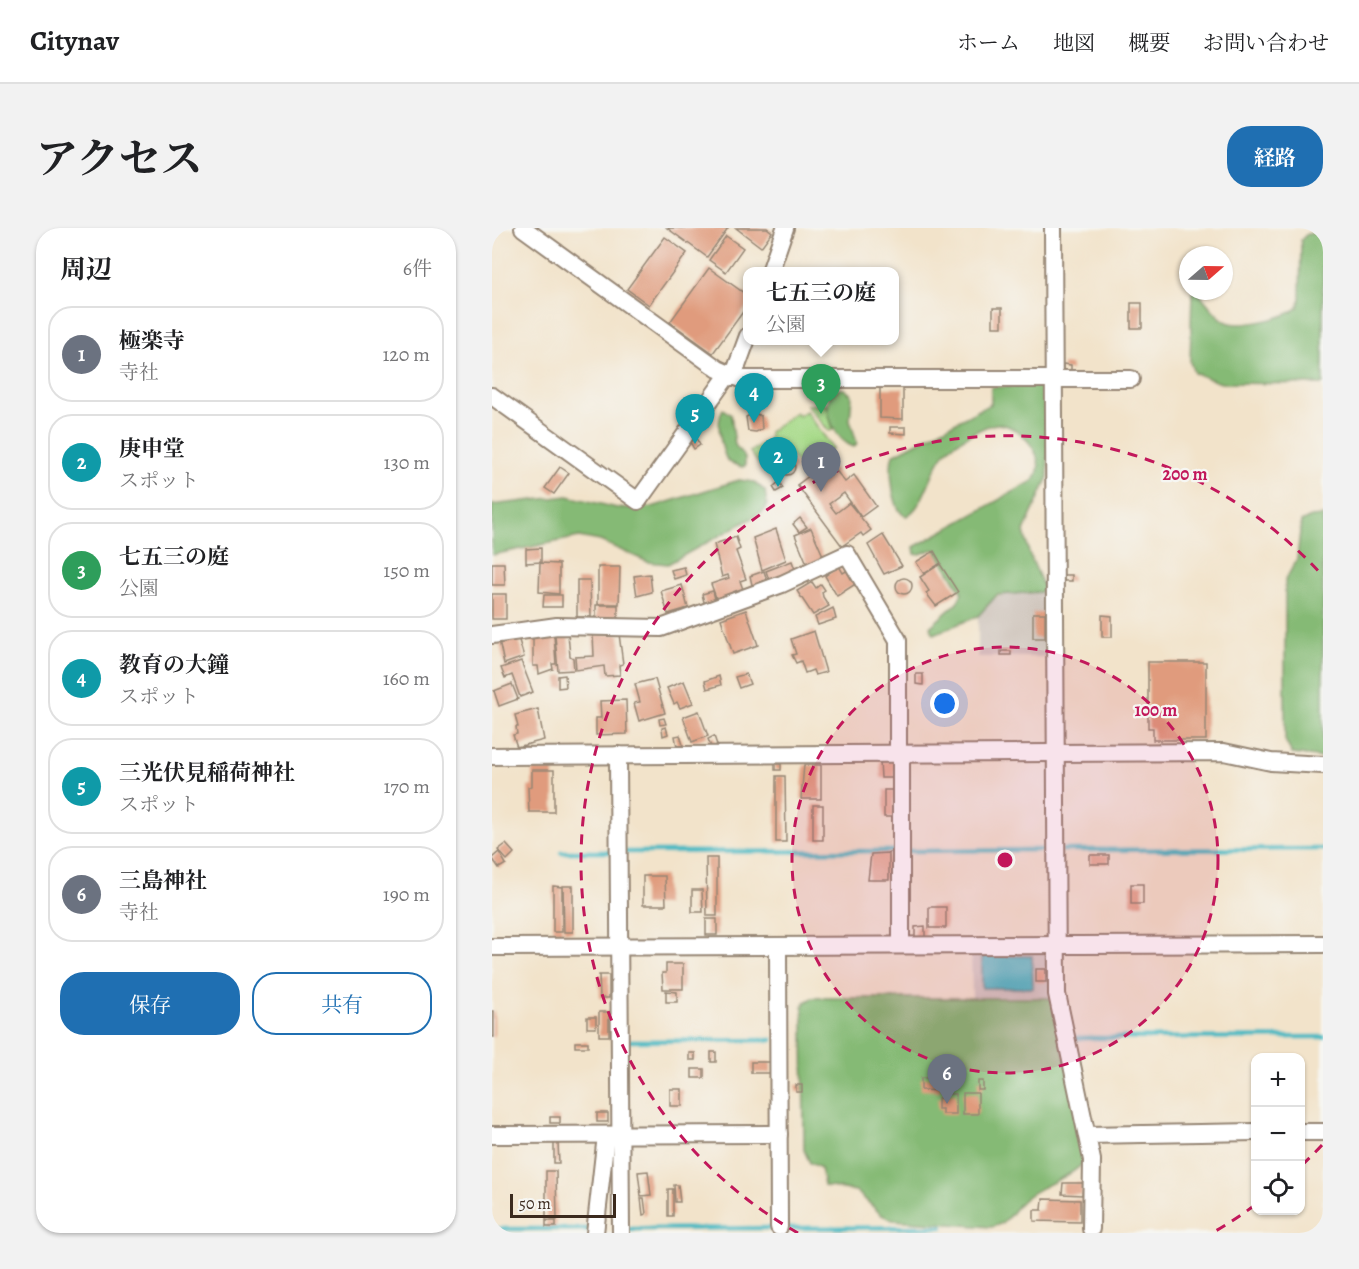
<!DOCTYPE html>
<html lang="ja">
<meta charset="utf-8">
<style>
body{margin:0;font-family:Alegreya,"Noto Serif JP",serif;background:#f2f2f2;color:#202124}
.controls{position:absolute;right:18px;bottom:18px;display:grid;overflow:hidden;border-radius:12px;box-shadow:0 2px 4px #0004}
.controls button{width:54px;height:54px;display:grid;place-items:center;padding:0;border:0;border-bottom:2px solid #e0e0e0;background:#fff;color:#202124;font:30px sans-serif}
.compass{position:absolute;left:687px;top:18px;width:54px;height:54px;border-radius:50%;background:#fff;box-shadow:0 2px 4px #0004;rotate:70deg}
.scale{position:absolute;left:18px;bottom:15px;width:106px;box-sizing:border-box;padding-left:6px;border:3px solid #3b2a1e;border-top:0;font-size:16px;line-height:21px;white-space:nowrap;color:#3b2a1e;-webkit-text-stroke:4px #f6f6f2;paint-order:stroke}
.you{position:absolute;left:453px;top:476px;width:21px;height:21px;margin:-15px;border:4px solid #fff;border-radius:50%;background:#1a73e8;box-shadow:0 0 0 9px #1a73e833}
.badge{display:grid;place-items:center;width:39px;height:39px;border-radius:50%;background:#1f6fb2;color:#fff;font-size:20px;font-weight:700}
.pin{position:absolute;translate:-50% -50px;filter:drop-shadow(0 2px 3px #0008)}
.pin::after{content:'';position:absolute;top:32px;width:21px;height:18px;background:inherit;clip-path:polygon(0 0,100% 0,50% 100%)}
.popup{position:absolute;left:251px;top:39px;width:156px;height:78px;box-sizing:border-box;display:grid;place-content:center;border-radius:12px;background:#fff;filter:drop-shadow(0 2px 4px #0005);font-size:20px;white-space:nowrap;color:#757577}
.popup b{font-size:22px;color:#202124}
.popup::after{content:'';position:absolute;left:50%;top:100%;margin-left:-12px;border:12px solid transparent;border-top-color:#fff}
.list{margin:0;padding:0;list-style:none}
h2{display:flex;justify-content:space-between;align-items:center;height:78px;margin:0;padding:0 24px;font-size:26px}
h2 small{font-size:20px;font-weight:400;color:#757577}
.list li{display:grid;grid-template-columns:39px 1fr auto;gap:18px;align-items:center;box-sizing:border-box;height:96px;margin:0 12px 12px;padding:0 12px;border:2px solid #e0e0e0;border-radius:24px}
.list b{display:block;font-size:22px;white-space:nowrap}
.list p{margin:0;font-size:20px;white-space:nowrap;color:#757577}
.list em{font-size:20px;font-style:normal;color:#757577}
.actions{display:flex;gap:12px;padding:18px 24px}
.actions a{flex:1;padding:14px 0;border:2px solid #1f6fb2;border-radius:24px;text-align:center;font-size:21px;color:#1f6fb2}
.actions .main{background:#1f6fb2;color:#fff}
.icon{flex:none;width:33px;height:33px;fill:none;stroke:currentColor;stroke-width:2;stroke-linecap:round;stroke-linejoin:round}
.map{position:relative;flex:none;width:831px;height:1005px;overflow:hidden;border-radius:24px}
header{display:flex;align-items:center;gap:36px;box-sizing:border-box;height:84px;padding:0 30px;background:#fff;border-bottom:2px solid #e0e0e0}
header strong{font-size:28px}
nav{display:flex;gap:33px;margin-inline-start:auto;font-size:21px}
.intro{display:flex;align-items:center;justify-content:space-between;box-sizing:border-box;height:144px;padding:0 36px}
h1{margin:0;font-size:42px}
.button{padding:15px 27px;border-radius:24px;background:#1f6fb2;color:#fff;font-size:21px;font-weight:700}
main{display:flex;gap:36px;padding:0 36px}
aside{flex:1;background:#fff;border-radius:24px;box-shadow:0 2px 4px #0004}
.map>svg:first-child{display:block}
</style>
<header>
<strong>Citynav</strong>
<nav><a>ホーム</a><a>地図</a><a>概要</a><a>お問い合わせ</a></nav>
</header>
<div class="intro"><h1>アクセス</h1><a class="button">経路</a></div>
<main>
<aside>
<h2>周辺<small>6件</small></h2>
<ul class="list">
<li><span class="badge" style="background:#6b7280">1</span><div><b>極楽寺</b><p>寺社</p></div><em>120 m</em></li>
<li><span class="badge" style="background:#0f9aa8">2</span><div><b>庚申堂</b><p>スポット</p></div><em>130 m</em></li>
<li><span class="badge" style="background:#2e9e5b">3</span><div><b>七五三の庭</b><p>公園</p></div><em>150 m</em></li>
<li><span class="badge" style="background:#0f9aa8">4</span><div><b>教育の大鐘</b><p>スポット</p></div><em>160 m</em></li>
<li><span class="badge" style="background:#0f9aa8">5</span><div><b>三光伏見稲荷神社</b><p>スポット</p></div><em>170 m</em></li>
<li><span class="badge" style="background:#6b7280">6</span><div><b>三島神社</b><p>寺社</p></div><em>190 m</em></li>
</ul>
<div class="actions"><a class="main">保存</a><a>共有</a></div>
</aside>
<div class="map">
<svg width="831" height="1005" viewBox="0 0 831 1005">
<rect width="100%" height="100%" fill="#f6f6f2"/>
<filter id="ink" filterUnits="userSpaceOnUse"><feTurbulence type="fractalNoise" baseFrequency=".0167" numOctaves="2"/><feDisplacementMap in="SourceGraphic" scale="12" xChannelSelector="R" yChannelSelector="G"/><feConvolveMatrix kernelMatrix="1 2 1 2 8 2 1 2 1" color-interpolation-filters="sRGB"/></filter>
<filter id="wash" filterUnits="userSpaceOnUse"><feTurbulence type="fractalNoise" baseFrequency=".008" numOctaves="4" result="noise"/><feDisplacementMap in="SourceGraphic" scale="24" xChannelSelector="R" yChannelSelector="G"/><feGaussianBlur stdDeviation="1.35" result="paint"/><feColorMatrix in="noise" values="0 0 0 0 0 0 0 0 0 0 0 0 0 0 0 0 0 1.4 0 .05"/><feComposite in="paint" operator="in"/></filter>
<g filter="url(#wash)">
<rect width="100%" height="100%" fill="#f2e3ca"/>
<g fill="#cdc2b9">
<polygon points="514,365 558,365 558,429 486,429 486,388 498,373"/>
<polygon points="557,723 560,769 480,769 479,724"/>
</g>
<g fill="#a7da89" stroke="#718254" stroke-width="1.5">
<polygon points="315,177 334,177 341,202 337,203"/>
<polygon points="314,183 341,220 310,242 297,224 271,242 258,224 278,210 277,204 304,184 307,188"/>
</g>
<g fill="#85ba75" stroke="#60724a" stroke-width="1.5">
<path d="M 831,4 L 831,156 L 729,155 L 702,145 L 698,134 L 700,63 L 706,64 C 714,73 722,86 733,93 C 747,101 795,90 806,79 L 808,71 L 809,12 L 815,6 Z"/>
<path d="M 548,158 L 555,163 L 556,249 L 532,303 L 537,325 L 552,360 L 549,364 L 505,367 L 486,388 L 442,406 L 438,399 L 465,375 L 470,365 L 444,322 C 436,320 431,328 423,326 L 422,319 L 541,253 C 559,232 530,198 507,196 C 495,195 472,210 461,217 C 438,233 436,278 414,288 C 401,285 396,239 401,227 L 499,176 L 499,159 Z"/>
<path d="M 347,161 L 352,161 L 360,167 L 358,192 L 365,215 L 362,219 C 344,213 331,185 338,167 Z"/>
<path d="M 231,181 L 239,187 L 243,217 L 253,230 L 253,238 L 250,239 L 236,234 C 229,222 223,193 231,181 Z"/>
<polygon points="247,252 262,254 273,263 275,277 271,284 176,336 156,334 108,313 87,309 0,327 0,277 76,268 125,280 160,279"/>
<polygon points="831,288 831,530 800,526 793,512 793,353 805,331 809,294 819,289"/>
<path d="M 320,770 L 557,770 L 560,773 L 594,925 L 592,934 C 575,953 548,956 531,972 C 519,983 516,996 499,999 L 401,992 L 390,987 L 364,963 L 332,958 L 329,940 L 318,935 L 312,922 L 311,778 L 313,774 Z"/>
</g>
<polygon fill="#4ab9c2" stroke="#427270" stroke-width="1.5" points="490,728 540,728 541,760 490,760"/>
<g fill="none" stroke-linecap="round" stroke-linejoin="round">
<g stroke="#4ab9c2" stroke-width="4.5">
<polyline points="571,622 831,621"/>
<polyline points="416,623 558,622"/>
<polyline points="69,624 120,624"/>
<polyline points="133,624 403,623"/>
<polyline points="581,810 831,809"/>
<polyline points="133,813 280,812"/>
<polyline points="293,1000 450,999"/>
<polyline points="0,1001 98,1001"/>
<polyline points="134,1001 281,1000"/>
</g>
</g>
<g id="blocks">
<g fill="#e09b7d">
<polygon points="175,0 236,0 215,29"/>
<polygon points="244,0 275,0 280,4 269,19"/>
<polygon points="234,8 251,20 234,44 217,32"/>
<polygon points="173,9 195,25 157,77 135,61"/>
<polygon points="217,40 256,68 256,77 221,125 178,94"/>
<rect x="639" y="75" width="11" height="25"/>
<rect x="501" y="80" width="9" height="19"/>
<polygon points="571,136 579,137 579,142 571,142"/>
<polygon points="388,160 411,160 411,191 388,190"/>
<polygon points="262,185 269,188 270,201 264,204 256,203 254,189"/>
<polygon points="398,199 414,199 414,206 398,205"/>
<polygon points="204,210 208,217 202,221 198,214"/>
<circle cx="295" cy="239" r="8"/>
<polygon points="68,239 77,245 62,266 53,260"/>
<polygon points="329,239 334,246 342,240 353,254 362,247 384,278 369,289 352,265 337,276 344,285 357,275 379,302 371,308 369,305 350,318 305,257"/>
<polygon points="287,254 291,260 284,264 281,259"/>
<polygon points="308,290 315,299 307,304 301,296"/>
<polygon points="319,300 332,330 316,338 303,307"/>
<polygon points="284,301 294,332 270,342 261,310"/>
<polygon points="391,307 410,338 392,346 376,317"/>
<polygon points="244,309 248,321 244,323 254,351 248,353 252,364 226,375 219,356 237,350 236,347 230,349 222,316"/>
<polygon points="49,320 49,334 34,335 34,321"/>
<polygon points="442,323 449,335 432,346 424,334"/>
<polygon points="300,333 304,344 278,355 274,343"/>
<polygon points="0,335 12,335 13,357 0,357"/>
<polygon points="48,335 67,336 67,366 47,364"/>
<polygon points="448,336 466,364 444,378 434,365 437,363 428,349"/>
<polygon points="347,338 351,345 356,342 365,355 345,368 333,348"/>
<polygon points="106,339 128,339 127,376 106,376"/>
<polygon points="192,339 194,347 182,351 179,342"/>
<polygon points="272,343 276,356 261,361 258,348"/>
<polygon points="158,346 160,364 145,368 142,348"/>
<rect x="572" y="347" width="8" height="6"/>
<circle cx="412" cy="358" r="8"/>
<polygon points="85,352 98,352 99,389 85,389"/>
<polygon points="320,354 324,360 329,356 333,362 330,364 331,369 337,378 321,387 305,363"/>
<polygon points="190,357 196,380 176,386 169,363"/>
<polygon points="221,363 224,375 213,378 210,366"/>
<rect x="0" y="366" width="14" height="25"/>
<polygon points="52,367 70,367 70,379 51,379"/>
<polygon points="104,377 126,377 126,393 104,392"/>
<polygon points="341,380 344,391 326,397 323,389"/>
<polygon points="254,382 266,417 241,426 229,391"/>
<rect x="541" y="385" width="12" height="25"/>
<polygon points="610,387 620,388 620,409 610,409"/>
<polygon points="322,403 334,444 323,447 321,442 313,445 309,433 304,435 300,427 304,426 299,411"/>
<polygon points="76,406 78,428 81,430 82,442 66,443 63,407"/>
<polygon points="101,406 127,406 131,436 127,437 128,447 113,448 112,438 84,442 83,429 102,428"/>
<polygon points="62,407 64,436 60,436 61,441 47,446 46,438 41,438 41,408"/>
<polygon points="26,409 32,429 12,436 7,412"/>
<rect x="509" y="423" width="10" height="4"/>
<polygon points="29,433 41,464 28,469 20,447 13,450 9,440"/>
<polygon points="656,434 714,434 714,512 661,512 661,500 656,500"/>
<polygon points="254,446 258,456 247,460 243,449"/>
<polygon points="424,446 431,446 431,457 424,456"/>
<polygon points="73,447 74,459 66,460 66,448"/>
<polygon points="227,448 229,457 215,461 213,453"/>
<polygon points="163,451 173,485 147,493 142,475 148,474 143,456"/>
<polygon points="192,453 201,475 188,480 185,474 182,476 175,460"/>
<polygon points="20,456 26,471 7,478 2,463"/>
<polygon points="134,472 135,506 104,507 104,490 109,490 108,473"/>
<polygon points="46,481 52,512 25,519 21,507 25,506 24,499 26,499 23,487"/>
<polygon points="207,483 216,508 200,514 191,489"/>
<polygon points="172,490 174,496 168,497 167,491"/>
<polygon points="174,499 176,506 171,508 170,500"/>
<polygon points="188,507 191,517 185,519 183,508"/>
<polygon points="222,508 225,517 219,519 216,511"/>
<polygon points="388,533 403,533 403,550 389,550"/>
<rect x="283" y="536" width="6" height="6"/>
<polygon points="312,537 329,537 329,571 309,571"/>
<polygon points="40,542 62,542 62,584 37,584 36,559 40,558"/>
<polygon points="284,548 293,548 294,614 284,614"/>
<rect x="392" y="562" width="10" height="27"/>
<rect x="321" y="577" width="10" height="35"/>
<polygon points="14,616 22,625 15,632 6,622"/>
<polygon points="7,624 14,636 7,640 0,630"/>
<polygon points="397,625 397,652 376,652 379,626"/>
<rect x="598" y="627" width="19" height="9"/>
<polygon points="214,630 225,630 225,688 215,688"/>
<polygon points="151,648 173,648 174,677 151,677"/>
<rect x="639" y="656" width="12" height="20"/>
<polygon points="61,658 70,659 70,704 61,704"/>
<polygon points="71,658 81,658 81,704 72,704"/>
<polygon points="200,662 210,662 211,684 200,684"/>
<rect x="437" y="679" width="17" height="21"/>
<rect x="214" y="691" width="11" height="16"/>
<polygon points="433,698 433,709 423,709 423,699"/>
<polygon points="174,736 191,736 191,761 171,761 170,745 174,745"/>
<rect x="544" y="741" width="10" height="13"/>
<polygon points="107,747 117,747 117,770 108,770"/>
<polygon points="174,763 185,764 185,774 174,774"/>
<rect x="0" y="783" width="2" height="26"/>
<rect x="107" y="784" width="10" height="24"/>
<rect x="95" y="789" width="9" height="11"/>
<rect x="83" y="814" width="13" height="5"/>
<rect x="219" y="824" width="5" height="10"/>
<rect x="197" y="825" width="6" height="7"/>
<rect x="259" y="834" width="20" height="11"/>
<rect x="200" y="841" width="12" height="9"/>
<polygon points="429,850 448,850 448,863 429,862"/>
<rect x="486" y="853" width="5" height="9"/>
<rect x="304" y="857" width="6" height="7"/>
<rect x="178" y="861" width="12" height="17"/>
<rect x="471" y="865" width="15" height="21"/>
<polygon points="450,866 464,866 464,886 450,886 450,881 446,881 446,870 450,870"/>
<rect x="105" y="885" width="11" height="9"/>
<rect x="58" y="889" width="10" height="6"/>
<polygon points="62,915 66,915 67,935 62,935"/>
<polygon points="54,943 64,943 65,992 54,992"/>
<polygon points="156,943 159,967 149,968 146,944"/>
<polygon points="571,955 591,955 590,967 570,966"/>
<polygon points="182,957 186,957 188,974 183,974"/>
<rect x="176" y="961" width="5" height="27"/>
<polygon points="149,970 152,970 154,986 151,987"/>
<polygon points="551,971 588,972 588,994 542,993 542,982 550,982"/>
<rect x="54" y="993" width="10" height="6"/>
</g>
</g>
</g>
<g filter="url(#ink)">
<use href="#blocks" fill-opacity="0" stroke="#968674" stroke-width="1.5"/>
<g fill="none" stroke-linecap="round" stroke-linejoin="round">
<defs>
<g id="street">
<polyline points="31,0 226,141 249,151 639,151"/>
<polyline points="561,0 565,766 600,932 599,1001"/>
<polyline points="278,44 293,0"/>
<polyline points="241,149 256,108"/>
<polyline points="0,168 146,273 236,147"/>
<polyline points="0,407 65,398 169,400 290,356 355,326 406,412 406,526"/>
<polyline points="409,526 409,717"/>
<polyline points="126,527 129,1005"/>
<polyline points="0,528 732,524 779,534 831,537"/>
<polyline points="286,718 287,999"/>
<polyline points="0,719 831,716"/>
<polyline points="808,904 831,904"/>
<polyline points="0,907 287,906"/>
<polyline points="595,907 764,904"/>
<polyline points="103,1005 114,907"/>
</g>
</defs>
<use href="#street" stroke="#968674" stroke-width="20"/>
<use href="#street" stroke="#fff" stroke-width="16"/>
</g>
</g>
<circle cx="513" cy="632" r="213" fill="#c2185b" fill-opacity=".12"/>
<g fill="none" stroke="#c2185b" stroke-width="3" stroke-dasharray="10 8">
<circle cx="513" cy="632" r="213"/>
<path d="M830 917A426 426 0 0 1 809 938M763 977A426 426 0 0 1 720 1005M306 1005A426 426 0 1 1 830 347"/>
</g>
<circle cx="513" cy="632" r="9" fill="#c2185b" stroke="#f6f6f2" stroke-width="3"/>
<g font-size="18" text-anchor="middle" font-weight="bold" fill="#c2185b" stroke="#f6f6f2" stroke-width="4.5" stroke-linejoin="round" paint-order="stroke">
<text x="693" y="252">200 m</text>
<text x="664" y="488">100 m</text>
</g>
</svg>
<div class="controls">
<button>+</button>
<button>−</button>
<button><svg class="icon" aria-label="locate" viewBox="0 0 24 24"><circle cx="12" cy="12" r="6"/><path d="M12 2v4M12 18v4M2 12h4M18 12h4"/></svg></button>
</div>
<svg class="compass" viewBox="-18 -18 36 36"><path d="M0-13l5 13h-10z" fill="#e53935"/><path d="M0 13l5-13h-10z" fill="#757577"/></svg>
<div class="scale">50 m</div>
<div class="you"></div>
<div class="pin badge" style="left:329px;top:264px;background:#6b7280">1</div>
<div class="pin badge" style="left:286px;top:259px;background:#0f9aa8">2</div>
<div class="pin badge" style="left:329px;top:186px;background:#2e9e5b">3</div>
<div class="popup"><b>七五三の庭</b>公園</div>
<div class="pin badge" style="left:262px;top:195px;background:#0f9aa8">4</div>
<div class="pin badge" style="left:203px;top:216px;background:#0f9aa8">5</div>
<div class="pin badge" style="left:455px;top:876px;background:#6b7280">6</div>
</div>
</main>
